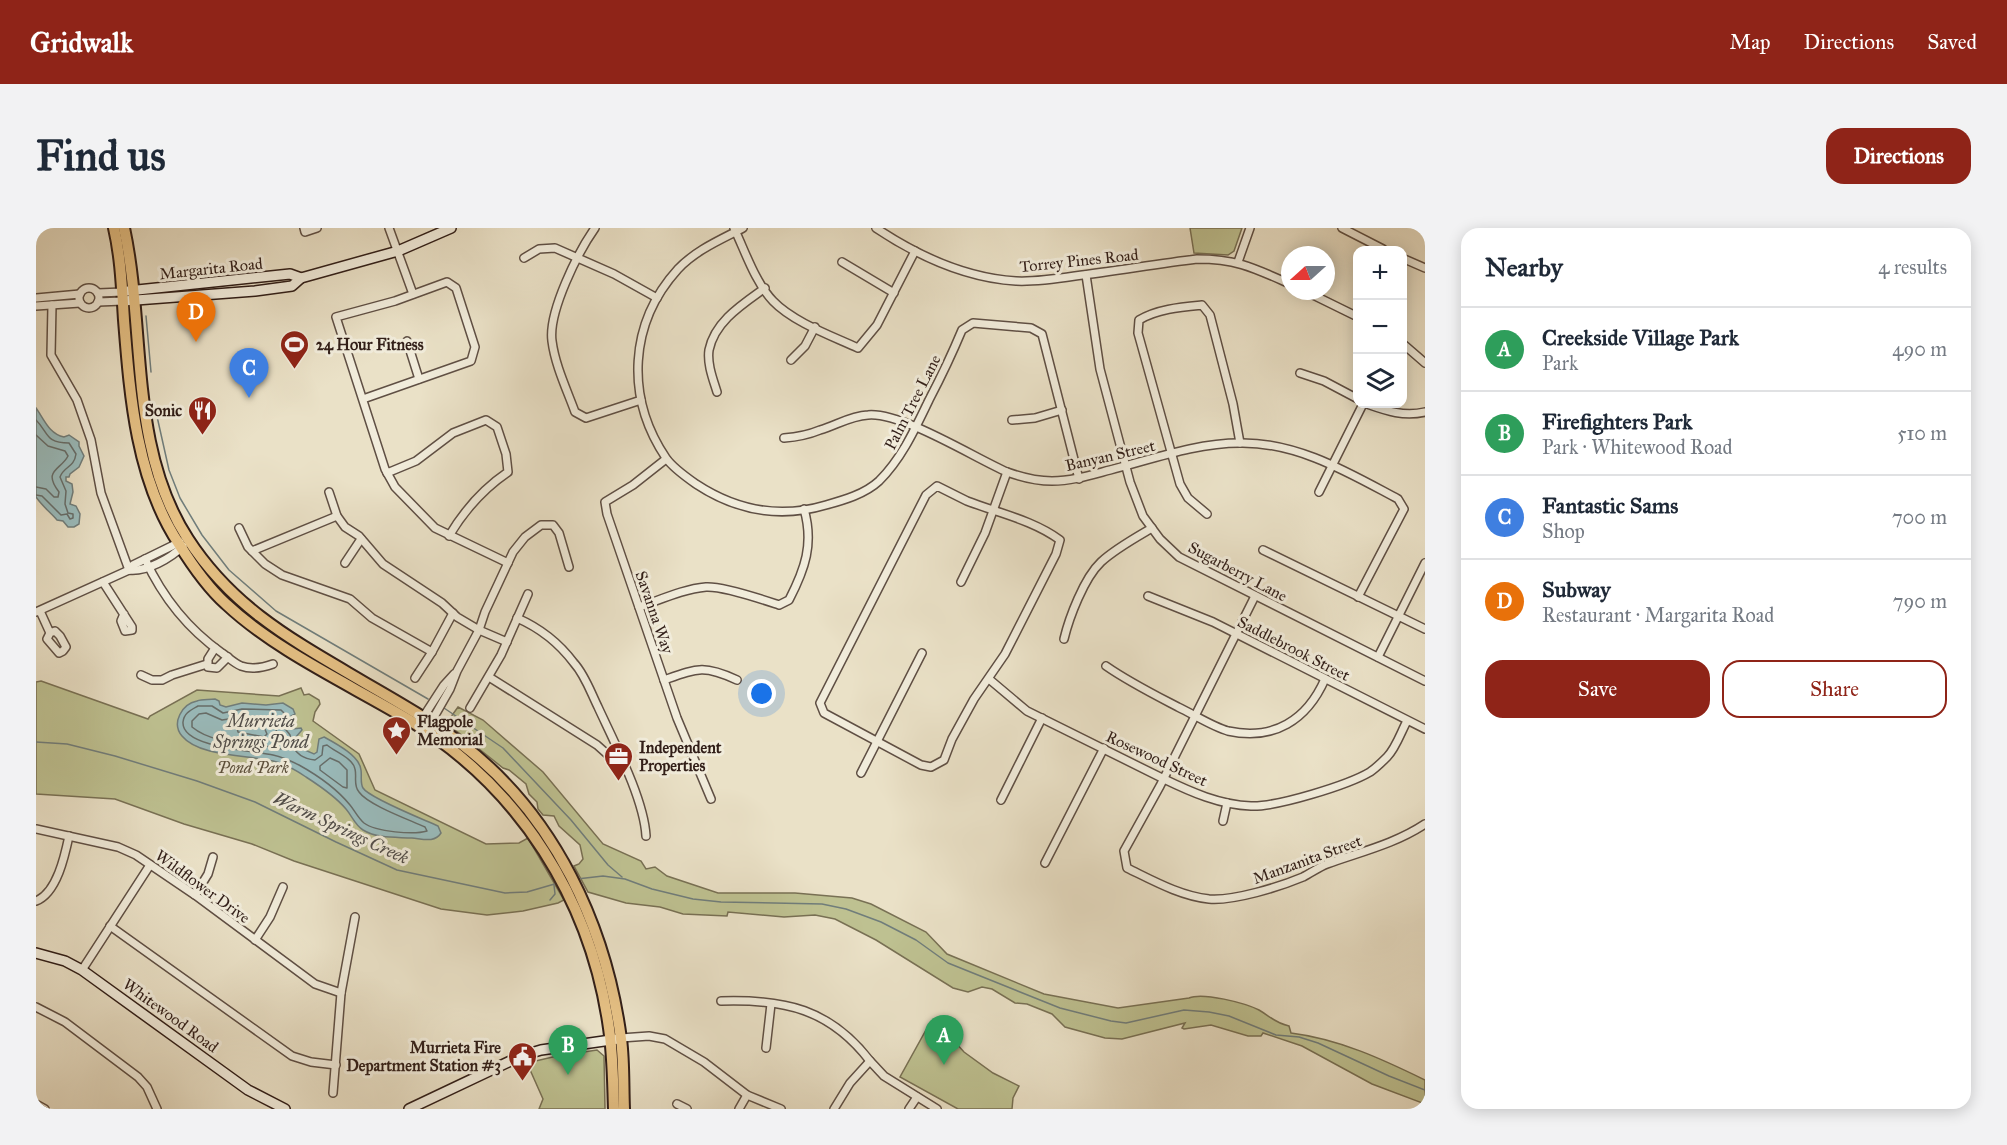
<!DOCTYPE html>
<meta charset="utf-8">
<style>
body{margin:0;font-family:"IM FELL Great Primer",serif;background:#f2f2f3;color:#1f2937}
.controls{position:absolute;right:18px;top:18px;display:grid;overflow:hidden;border-radius:12px;box-shadow:0 3px 15px #0003}
.controls button{width:54px;height:54px;display:grid;place-items:center;padding:0;border:0;border-bottom:2px solid #e0e1e3;background:#fff;color:#1f2937;font:30px sans-serif}
.compass{position:absolute;left:1245px;top:18px;width:54px;height:54px;border-radius:50%;background:#fff;box-shadow:0 3px 15px #0003;rotate:249deg}
.you{position:absolute;left:726px;top:466px;width:21px;height:21px;margin:-15px;border:4px solid #fff;border-radius:50%;background:#1a73e8;box-shadow:0 0 0 9px #1a73e833}
.badge{display:grid;place-items:center;width:39px;height:39px;border-radius:50%;background:#8f2418;color:#fff;font-size:20px;font-weight:700}
.pin{position:absolute;translate:-50% -50px;filter:drop-shadow(0 2px 3px #0008)}
.pin::after{content:'';position:absolute;top:32px;width:21px;height:18px;background:inherit;clip-path:polygon(0 0,100% 0,50% 100%)}
.list{margin:0;padding:0;list-style:none}
h2{display:flex;justify-content:space-between;align-items:center;height:78px;margin:0;padding:0 24px;font-size:26px}
h2 small{font-size:20px;font-weight:400;color:#747a83}
.list li{display:grid;grid-template-columns:39px 1fr auto;gap:18px;align-items:center;box-sizing:border-box;height:84px;padding:0 24px;border-top:2px solid #e0e1e3}
.list b{display:block;font-size:22px;white-space:nowrap}
.list p{margin:0;font-size:20px;white-space:nowrap;color:#747a83}
.list em{font-size:20px;font-style:normal;color:#747a83}
.actions{display:flex;gap:12px;padding:18px 24px}
.actions a{flex:1;padding:14px 0;border:2px solid #8f2418;border-radius:18px;text-align:center;font-size:21px;color:#8f2418}
.actions .main{background:#8f2418;color:#fff}
.icon{flex:none;width:33px;height:33px;fill:none;stroke:currentColor;stroke-width:2;stroke-linecap:round;stroke-linejoin:round}
.map{position:relative;flex:none;width:1389px;height:881px;overflow:hidden;border-radius:18px}
header{display:flex;align-items:center;gap:36px;box-sizing:border-box;height:84px;padding:0 30px;background:#8f2418;color:#fff}
header strong{font-size:28px}
nav{display:flex;gap:33px;margin-inline-start:auto;font-size:21px}
.intro{display:flex;align-items:center;justify-content:space-between;box-sizing:border-box;height:144px;padding:0 36px}
h1{margin:0;font-size:42px}
.button{padding:15px 27px;border-radius:18px;background:#8f2418;color:#fff;font-size:21px;font-weight:700}
main{display:flex;gap:36px;padding:0 36px}
aside{flex:1;background:#fff;border-radius:18px;box-shadow:0 3px 15px #0003}
.map>svg:first-child{display:block}
</style>
<header>
<strong>Gridwalk</strong>
<nav><a>Map</a><a>Directions</a><a>Saved</a></nav>
</header>
<div class="intro"><h1>Find us</h1><a class="button">Directions</a></div>
<main>
<div class="map">
<svg width="1389" height="881" viewBox="0 0 1389 881">
<rect width="100%" height="100%" fill="#eae1c7"/>
<filter id="stains"><feTurbulence type="fractalNoise" baseFrequency=".00333" numOctaves="4"/><feColorMatrix values="0 0 0 0 .2 0 0 0 0 .09 0 0 0 0 .02 0 0 0 .5 -.17"/></filter>
<radialGradient id="worn" r=".72"><stop offset=".6" stop-color="#630" stop-opacity="0"/><stop offset="1" stop-color="#630" stop-opacity=".3"/></radialGradient>
<g fill="#bec191" stroke="#787054" stroke-width="1.5">
<polygon points="1154,0 1206,0 1198,23 1192,27 1158,25"/>
<polygon points="5,453 112,491 114,488 161,462 243,468 265,460 268,467 273,466 283,472 284,476 279,484 277,493 323,526 339,562 450,616 483,615 492,610 528,672 522,675 487,683 451,687 405,681 258,633 216,616 148,596 79,571 0,566 0,454"/>
<path d="M 422,479 L 447,492 L 507,544 L 567,616 L 605,633 L 610,641 L 619,639 L 631,648 L 682,665 L 759,665 L 816,670 L 835,676 L 890,704 L 911,726 L 1008,766 L 1082,780 L 1153,770 C 1167,764 1209,775 1223,782 C 1235,789 1239,795 1253,798 L 1255,805 C 1303,811 1346,831 1389,852 L 1389,876 L 1336,856 L 1266,818 L 1227,805 L 1225,808 L 1212,808 L 1175,797 L 1148,801 L 1146,800 L 1149,795 L 1086,811 L 1069,810 L 1029,799 L 1016,786 L 991,776 L 979,775 L 956,761 L 946,759 L 932,764 L 917,760 L 840,712 L 799,691 L 779,687 L 748,689 L 692,684 L 691,688 L 647,686 L 624,679 L 590,675 L 552,664 L 538,638 L 543,636 L 547,631 L 544,617 L 523,598 L 518,588 L 507,587 L 502,581 L 501,574 L 493,566 L 490,556 L 473,542 L 467,540 L 413,497 L 412,493 Z"/>
<polygon points="899,792 928,824 957,845 983,858 977,870 976,881 922,881 864,849 890,802"/>
<polygon points="561,822 568,828 569,881 503,881 507,871 491,835 521,828"/>
</g>
<g fill="#9abcbd" stroke="#707d7b" stroke-width="1.5">
<path d="M 0,180 C 8,191 13,206 28,209 L 33,207 L 43,214 L 43,218 L 48,228 L 43,239 L 34,246 L 33,249 L 30,249 L 30,253 L 36,256 L 37,264 L 34,276 L 40,278 L 44,286 L 43,296 L 38,299 L 32,299 L 27,293 L 21,292 C 14,284 6,278 0,269 Z"/>
<path d="M 179,471 L 183,473 L 184,477 L 190,479 L 206,475 L 230,477 L 247,475 L 257,481 L 259,486 L 252,490 L 253,499 L 256,501 L 265,500 L 266,502 L 260,509 L 264,520 L 278,526 L 281,524 L 283,511 L 288,509 C 299,515 324,528 325,542 C 326,548 324,555 327,560 C 333,570 389,592 402,598 L 405,605 C 399,615 387,611 376,610 C 360,609 342,611 327,602 C 319,597 316,588 310,581 C 299,568 284,558 270,549 C 260,542 249,536 237,533 C 213,527 163,529 146,508 C 135,495 146,476 161,473 C 166,471 173,472 179,471 Z"/>
</g>
<g fill="none" stroke-linecap="round" stroke-linejoin="round">
<g stroke="#666d6a" stroke-width="1.5">
<path d="M 0,192 C 13,205 9,215 33,215 L 40,226 C 38,240 28,238 24,249 L 30,263 L 29,276 L 32,285 L 37,286 L 37,290 L 34,291 L 31,286 L 25,287 L 6,268 L 0,267"/>
<path d="M 0,207 L 12,218 L 29,223 L 32,228 C 25,242 6,242 23,264 L 22,269 L 18,269 L 10,261 L 0,259"/>
<path d="M 162,478 L 176,478 L 187,485 L 206,481 L 245,482 L 248,485 C 243,499 247,497 254,507 C 255,510 255,513 256,516 C 260,527 269,531 279,532 L 286,527 L 287,518 L 291,517 C 299,524 317,530 319,541 C 321,549 317,557 323,564 C 332,577 374,592 389,599 L 391,603 C 378,607 340,604 328,595 C 322,590 319,583 314,577 C 301,561 281,547 263,537 C 255,533 246,529 237,527 C 220,523 145,520 147,494 C 148,485 155,482 162,478 Z"/>
<path d="M 170,485 L 186,492 L 206,489 L 237,490 L 241,505 L 247,512 L 248,520 L 245,521 C 217,514 179,518 156,499 L 156,493 L 163,486 Z"/>
<polygon points="207,498 228,499 231,506 228,509 202,504 201,500"/>
<polygon points="294,530 303,534 311,542 311,560 307,559 284,542 284,538"/>
</g>
<g stroke="#707d7b" stroke-width="1.5">
<polyline points="110,88 115,144"/>
<polyline points="118,175 133,242 144,270 166,307 193,342 240,383 392,471"/>
<polyline points="408,480 467,520 535,592 572,637 586,649"/>
<polyline points="0,514 31,516 79,528 161,553 219,574 300,614 361,642 469,665 491,664 522,655"/>
<polyline points="541,651 567,648 589,651 616,661 657,671 685,674 786,676 810,681 845,694 880,712 912,735 1024,780 1075,793 1090,795 1148,782 1173,784 1193,788 1240,807 1263,809 1282,815 1353,848 1389,862"/>
<polyline points="514,672 519,666 518,657"/>
</g>
<defs>
<g id="minor">
<polyline points="268,0 269,4 281,0"/>
<polyline points="353,0 377,66"/>
<path d="M 559,0 C 542,24 512,84 516,113 C 519,137 531,162 539,184 L 550,190 L 605,172"/>
<path d="M 698,0 C 709,23 719,54 737,73 C 757,94 796,108 822,120 L 841,97 L 879,23"/>
<path d="M 707,0 C 684,12 660,22 642,41 C 593,95 589,169 630,230 C 637,240 650,249 660,256 C 701,283 743,291 790,277 C 808,272 829,266 843,253 C 866,230 879,201 893,172 C 905,149 916,126 926,102 L 937,95 L 995,100 L 1006,106 L 1043,251"/>
<path d="M 840,0 C 882,28 929,50 980,53 C 999,54 1019,51 1039,48 C 1080,43 1120,36 1161,31 C 1201,31 1218,40 1254,56"/>
<polyline points="1306,0 1347,21"/>
<polyline points="488,30 503,21 519,20 578,46 621,70"/>
<polyline points="1366,30 1389,40"/>
<polyline points="806,34 858,65"/>
<polyline points="1202,34 1214,0"/>
<polyline points="1050,47 1064,141 1094,254 1107,288 1124,311 1143,329 1389,453"/>
<circle cx="53" cy="70" r="10"/>
<polyline points="1269,63 1322,89"/>
<polyline points="62,65 87,64"/>
<polyline points="0,70 44,66"/>
<polyline points="62,74 87,73"/>
<polyline points="16,77 15,127 41,172 55,212 65,265 93,342"/>
<polyline points="0,78 44,75"/>
<polyline points="371,113 383,151"/>
<polyline points="1366,115 1389,135"/>
<polyline points="755,132 769,118 779,99"/>
<polyline points="1264,145 1288,153 1322,171"/>
<path d="M 681,164 C 677,151 671,136 673,122 C 679,93 707,76 729,60"/>
<polyline points="327,171 435,133 439,119 420,60 411,54 359,73 300,89 349,241 359,259 399,300 472,335"/>
<path d="M 1331,176 C 1351,183 1368,189 1389,184"/>
<polyline points="976,192 999,190 1026,182"/>
<path d="M 748,210 C 761,209 772,207 784,202 C 801,197 814,188 832,187 C 866,184 937,229 971,244 C 985,249 1001,253 1016,253 C 1036,253 1055,247 1074,242 C 1117,231 1160,215 1204,215 C 1262,214 1313,245 1362,271 L 1368,281 L 1322,369"/>
<polyline points="630,231 597,257 569,274 571,286 641,490 675,571"/>
<path d="M 351,245 L 380,233 L 417,205 L 450,192 L 461,199 L 470,226 L 472,244 C 447,261 429,281 413,308"/>
<path d="M 901,258 C 911,263 921,268 931,273 C 962,285 997,292 1024,312 L 1020,326 L 969,426 L 938,471 L 916,511 L 908,532 L 895,539 L 885,537 L 788,485 L 784,475 L 890,267 Z"/>
<polyline points="293,264 301,288 309,299 323,308 347,336 406,375 421,389 443,402 471,414"/>
<polyline points="1283,264 1327,176"/>
<path d="M 1171,286 L 1152,270 L 1144,256 L 1102,105 L 1103,92 C 1121,81 1145,79 1166,77 L 1174,87 L 1197,176 L 1204,215"/>
<polyline points="203,300 212,319 229,336 246,347 314,371 336,390 396,424"/>
<polyline points="1227,322 1389,401"/>
<polyline points="216,323 301,288"/>
<path d="M 109,331 C 126,368 152,401 186,425 C 192,429 198,435 205,438 C 216,442 226,440 237,436"/>
<polyline points="309,335 325,311"/>
<path d="M 93,342 C 111,344 135,330 147,318"/>
<polyline points="67,354 96,399 96,402 89,403 85,393 88,386"/>
<polyline points="925,354 949,305 971,244"/>
<polyline points="1112,368 1177,394 1389,501"/>
<path d="M 1219,368 L 1124,558 L 1088,623 L 1091,640 C 1116,652 1144,668 1173,671 C 1198,673 1243,659 1267,649 C 1275,645 1283,639 1291,636 C 1324,624 1359,616 1389,596"/>
<path d="M 603,379 C 624,372 647,361 670,359 C 688,358 725,371 743,377 L 753,372 C 769,341 778,316 768,281"/>
<polyline points="4,383 14,405 11,411 23,425 27,423 30,419 24,408 19,403 14,405"/>
<polyline points="0,384 93,342 97,337 144,314"/>
<path d="M 481,390 C 504,400 523,415 538,435 C 549,447 555,465 562,479 C 578,514 608,571 610,608"/>
<path d="M 1028,411 C 1033,390 1048,350 1065,334 C 1079,321 1099,310 1116,300"/>
<polyline points="179,420 172,431 172,439 181,440 192,429"/>
<polyline points="1342,429 1389,335"/>
<path d="M 1070,438 C 1093,454 1117,466 1142,479 C 1157,486 1177,499 1192,503 C 1238,513 1271,492 1289,451"/>
<polyline points="105,447 116,452 126,452 136,447 171,436"/>
<polyline points="453,449 561,517 589,542"/>
<polyline points="379,450 396,424 417,385"/>
<path d="M 953,451 L 991,483 L 1128,551 C 1155,564 1184,577 1215,578 C 1241,579 1312,557 1334,544 C 1340,540 1346,534 1351,529 C 1360,520 1365,504 1371,493"/>
<path d="M 628,452 C 662,440 668,437 701,452"/>
<polyline points="434,480 465,427 492,366"/>
<polyline points="386,491 408,457 418,446"/>
<polyline points="394,496 414,461 421,443 443,402 449,384 477,324 489,309 505,297 517,297 523,305 533,339"/>
<polyline points="825,545 886,425"/>
<polyline points="965,572 1006,490"/>
<polyline points="1187,593 1191,575"/>
<polyline points="0,601 82,619 100,627 159,667 279,756 305,765"/>
<polyline points="1009,635 1068,520"/>
<polyline points="159,667 172,646 177,629"/>
<path d="M 0,673 C 21,665 29,627 33,608"/>
<polyline points="74,698 256,828 275,834 300,837"/>
<polyline points="219,712 234,689 247,659"/>
<polyline points="46,742 114,637"/>
<path d="M 685,773 C 749,771 794,781 834,833"/>
<polyline points="0,779 29,794 102,849 111,859 121,881"/>
<polyline points="585,810 613,808 629,811 668,834 711,867 745,881"/>
<polyline points="730,820 735,776"/>
<polyline points="297,865 305,765 319,689"/>
<polyline points="0,876 9,881"/>
<polyline points="641,876 651,881"/>
<polyline points="703,881 711,867"/>
<polyline points="798,881 814,855 834,833 848,848 901,881"/>
<polyline points="873,881 881,869"/>
</g>
<g id="secondary">
<polyline points="92,63 254,46 265,50"/>
<polyline points="87,73 219,63 256,58 265,50 362,23 415,0"/>
<polyline points="0,725 29,733 46,742 212,862 249,881"/>
<polyline points="373,881 485,828 505,822 582,811"/>
</g>
<g id="primary">
<path d="M 78,0 C 85,30 86,61 88,92 C 94,167 100,251 143,316 C 156,337 171,359 190,376 C 240,423 313,456 373,492 C 484,559 555,672 573,800 C 577,827 577,854 578,881"/>
<path d="M 88,0 C 110,101 92,219 152,311 C 198,382 260,414 331,456 C 364,475 397,494 427,517 C 519,588 570,698 585,811 C 588,834 587,858 588,881"/>
</g>
</defs>
<use href="#minor" stroke="#5f4f44" stroke-width="10"/>
<use href="#secondary" stroke="#311e18" stroke-width="12"/>
<use href="#primary" stroke="#311e18" stroke-width="14"/>
<use href="#minor" stroke="#f1ecdb" stroke-width="7"/>
<use href="#secondary" stroke="#f1ecdb" stroke-width="9"/>
<use href="#primary" stroke="#e5c084" stroke-width="10"/>
</g>
<defs>
<symbol id="stadium-pin" viewBox="-11 -11 22 30"><path d="M0 17L-7.5 6A9.5 9.5 0 1 1 7.5 6Z" fill="#8f2418" stroke="#f1ecdb"/><path d="M0-5a6.5 5 0 1 0 0 10a6.5 5 0 1 0 0-10ZM-3.5-1.8h7v3.6h-7Z" fill="#fff"/></symbol>
<symbol id="restaurant-pin" viewBox="-11 -11 22 30"><path d="M0 17L-7.5 6A9.5 9.5 0 1 1 7.5 6Z" fill="#8f2418" stroke="#f1ecdb"/><path d="M-5-6h1v4h1v-4h1v4h1v-4h1v5L-1.5 .5V6h-2V.5L-5-1ZM5-6V6H3V1.5H1.5Q1.5-4 5-6Z" fill="#fff"/></symbol>
<symbol id="sight-pin" viewBox="-11 -11 22 30"><path d="M0 17L-7.5 6A9.5 9.5 0 1 1 7.5 6Z" fill="#8f2418" stroke="#f1ecdb"/><path d="M0-6L1.8-2.2L6-1.7L2.9 1.2L3.7 5.4L0 3.3L-3.7 5.4L-2.9 1.2L-6-1.7L-1.8-2.2Z" fill="#fff"/></symbol>
<symbol id="office-pin" viewBox="-11 -11 22 30"><path d="M0 17L-7.5 6A9.5 9.5 0 1 1 7.5 6Z" fill="#8f2418" stroke="#f1ecdb"/><path d="M-6-3h4V-5.5h4V-3h4V5H-6ZM-1-4.5V-3h2v-1.5ZM-6 0V1H6V0Z" fill="#fff"/></symbol>
<symbol id="civic-pin" viewBox="-11 -11 22 30"><path d="M0 17L-7.5 6A9.5 9.5 0 1 1 7.5 6Z" fill="#8f2418" stroke="#f1ecdb"/><path d="M-.6-6.5H3V-4.5H.6V-3L4-1V1h2V6H-6V1h2V-1L-.6-3ZM-1.2 2.5V6h2.4V2.5Z" fill="#fff"/></symbol>
</defs>
<g fill-rule="evenodd">
<use href="#stadium-pin" x="242" y="100" width="33" height="45"/>
<use href="#restaurant-pin" x="150" y="166" width="33" height="45"/>
<use href="#sight-pin" x="344" y="486" width="33" height="45"/>
<use href="#office-pin" x="566" y="512" width="33" height="45"/>
<use href="#civic-pin" x="470" y="812" width="33" height="45"/>
</g>
<g text-anchor="middle" stroke-width="6" stroke-linejoin="round" paint-order="stroke">
<g font-size="16" fill="#311e18" stroke="#f1ecdb">
<text transform="translate(1043 32) rotate(-6)" y="6">Torrey Pines Road</text>
<text transform="translate(175 40) rotate(-6)" y="6">Margarita Road</text>
<text transform="translate(876 174) rotate(-63)" y="6">Palm Tree Lane</text>
<text transform="translate(1074 227) rotate(-13)" y="6">Banyan Street</text>
<text transform="translate(1202 343) rotate(28)" y="6">Sugarberry Lane</text>
<text transform="translate(619 384) rotate(71)" y="6">Savanna Way</text>
<text transform="translate(1258 420) rotate(27)" y="6">Saddlebrook Street</text>
<text transform="translate(1121 530) rotate(25)" y="6">Rosewood Street</text>
<text transform="translate(1271 631) rotate(-20)" y="6">Manzanita Street</text>
<text transform="translate(167 658) rotate(36)" y="6">Wildflower Drive</text>
<text transform="translate(135 787) rotate(36)" y="6">Whitewood Road</text>
</g>
<g font-size="16" font-weight="bold" fill="#311e18" stroke="#f1ecdb" text-anchor="start">
<text x="280" y="122">24 Hour Fitness</text>
<text x="146" y="188" text-anchor="end">Sonic</text>
<text x="381" y="499">Flagpole<tspan x="381" dy="18">Memorial</tspan></text>
<text x="603" y="525">Independent<tspan x="603" dy="18">Properties</tspan></text>
<text x="465" y="825" text-anchor="end">Murrieta Fire<tspan x="465" dy="18">Department Station #3</tspan></text>
</g>
<g font-size="16" font-style="italic" fill="#5b4f3c" stroke="#f1ecdb">
<text x="217" y="545">Pond Park</text>
</g>
<g font-size="18" font-style="italic" fill="#504d4a" stroke="#f1ecdb">
<text x="225" y="499">Murrieta<tspan x="225" dy="21">Springs Pond</tspan></text>
<text transform="translate(305 600) rotate(25)" y="6">Warm Springs Creek</text>
</g>
</g>
<rect width="100%" height="100%" filter="url(#stains)"/>
<rect width="100%" height="100%" fill="url(#worn)"/>
</svg>
<div class="controls">
<button>+</button>
<button>−</button>
<button><svg class="icon" aria-label="layers" viewBox="0 0 24 24"><path d="M12 4l9 5-9 5-9-5zM3 14l9 5 9-5"/></svg></button>
</div>
<svg class="compass" viewBox="-18 -18 36 36"><path d="M0-13l5 13h-10z" fill="#e53935"/><path d="M0 13l5-13h-10z" fill="#747a83"/></svg>
<div class="you"></div>
<div class="pin badge" style="left:908px;top:837px;background:#2e9e5b">A</div>
<div class="pin badge" style="left:532px;top:847px;background:#2e9e5b">B</div>
<div class="pin badge" style="left:213px;top:170px;background:#3f7fe0">C</div>
<div class="pin badge" style="left:160px;top:114px;background:#e8710a">D</div>
</div>
<aside>
<h2>Nearby<small>4 results</small></h2>
<ul class="list">
<li><span class="badge" style="background:#2e9e5b">A</span><div><b>Creekside Village Park</b><p>Park</p></div><em>490 m</em></li>
<li><span class="badge" style="background:#2e9e5b">B</span><div><b>Firefighters Park</b><p>Park · Whitewood Road</p></div><em>510 m</em></li>
<li><span class="badge" style="background:#3f7fe0">C</span><div><b>Fantastic Sams</b><p>Shop</p></div><em>700 m</em></li>
<li><span class="badge" style="background:#e8710a">D</span><div><b>Subway</b><p>Restaurant · Margarita Road</p></div><em>790 m</em></li>
</ul>
<div class="actions"><a class="main">Save</a><a>Share</a></div>
</aside>
</main>
